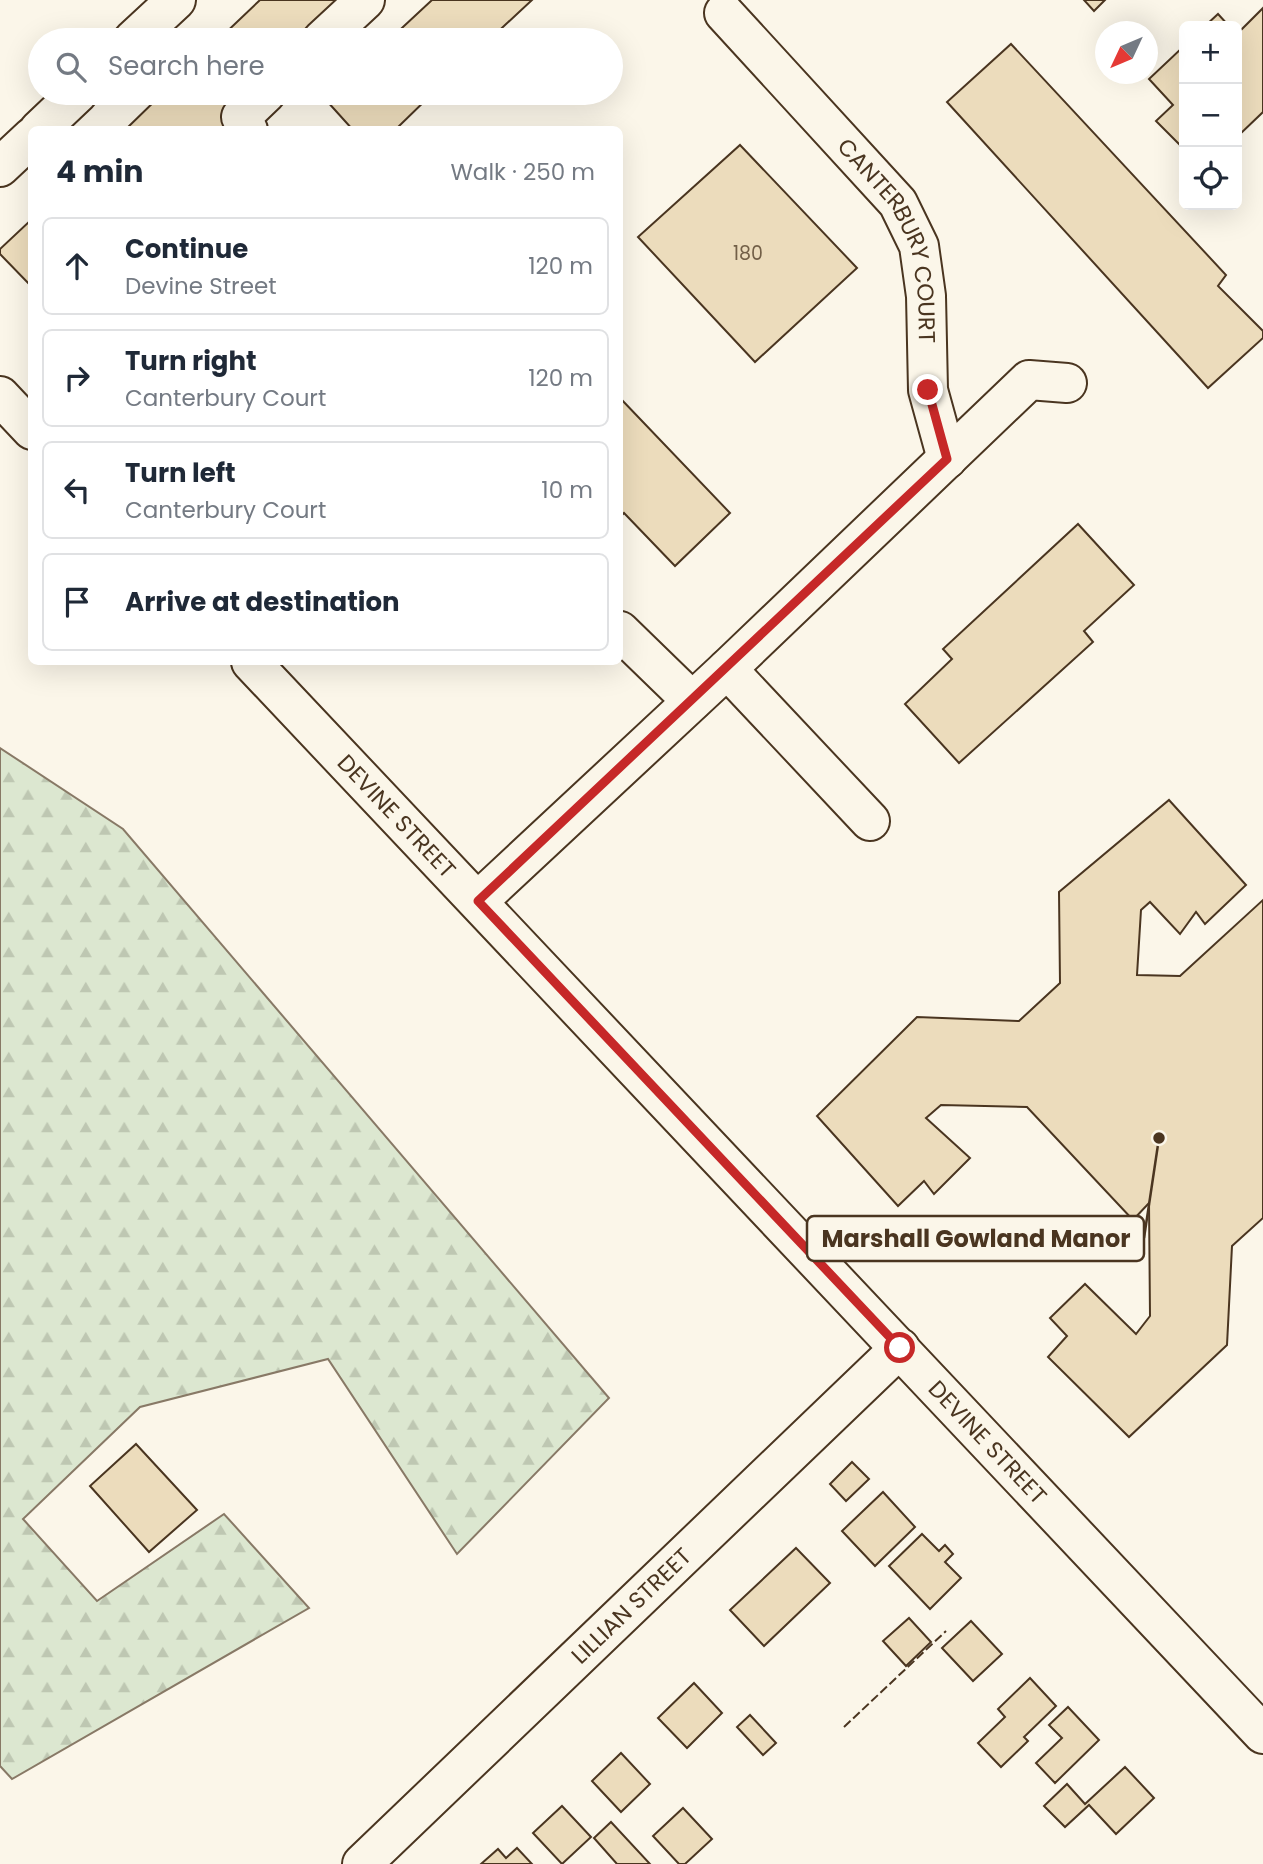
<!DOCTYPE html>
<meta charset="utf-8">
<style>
body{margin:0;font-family:Poppins,sans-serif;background:#f2f2f3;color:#1f2937}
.controls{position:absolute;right:21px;top:21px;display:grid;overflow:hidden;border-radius:10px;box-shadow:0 7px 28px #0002}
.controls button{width:63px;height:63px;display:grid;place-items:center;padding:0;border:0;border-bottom:2px solid #e0e1e3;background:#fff;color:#1f2937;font:35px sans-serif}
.compass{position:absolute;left:1095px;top:21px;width:63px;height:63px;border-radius:50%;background:#fff;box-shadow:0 7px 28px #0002;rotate:226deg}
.stop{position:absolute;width:21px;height:21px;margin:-16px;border:5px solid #c62828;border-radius:50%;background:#fff}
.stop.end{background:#c62828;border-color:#fff;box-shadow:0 2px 7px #0008}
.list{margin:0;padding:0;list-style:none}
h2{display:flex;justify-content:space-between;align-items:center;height:91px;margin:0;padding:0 28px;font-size:30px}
h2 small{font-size:23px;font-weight:400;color:#747a83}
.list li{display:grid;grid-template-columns:46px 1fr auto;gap:21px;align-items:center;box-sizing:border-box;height:98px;margin:0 14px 14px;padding:0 14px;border:2px solid #e0e1e3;border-radius:10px}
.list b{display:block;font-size:26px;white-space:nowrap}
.list p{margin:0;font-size:23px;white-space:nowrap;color:#747a83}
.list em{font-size:23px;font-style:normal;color:#747a83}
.icon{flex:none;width:38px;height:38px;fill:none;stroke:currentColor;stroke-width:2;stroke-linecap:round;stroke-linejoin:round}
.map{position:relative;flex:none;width:1263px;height:1864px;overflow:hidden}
.search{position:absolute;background:#fff;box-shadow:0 7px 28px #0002;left:28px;top:28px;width:595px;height:77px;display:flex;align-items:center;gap:18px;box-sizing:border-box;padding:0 24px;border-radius:38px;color:#747a83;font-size:26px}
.panel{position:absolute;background:#fff;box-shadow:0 7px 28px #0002;left:28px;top:126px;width:595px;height:539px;border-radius:10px}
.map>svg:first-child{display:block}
</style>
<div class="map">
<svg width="1263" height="1864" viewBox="0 0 1263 1864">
<defs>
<pattern id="forest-firs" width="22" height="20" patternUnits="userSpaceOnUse" patternTransform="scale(1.75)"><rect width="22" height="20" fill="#dce7d0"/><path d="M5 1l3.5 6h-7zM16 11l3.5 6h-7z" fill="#bec7b2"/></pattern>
</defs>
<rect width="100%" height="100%" fill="#fbf6e9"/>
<polygon fill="url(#forest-firs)" stroke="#887966" stroke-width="2" points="0,748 123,829 609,1398 457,1554 328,1359 140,1407 23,1519 97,1601 224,1514 309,1608 12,1779 0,1766"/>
<g fill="#ecdcbc" stroke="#4a3520" stroke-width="2">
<polygon points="260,0 355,0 313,40 218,40"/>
<polygon points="432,0 532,0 489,40 389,40"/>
<polygon points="1084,0 1105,0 1094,11"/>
<polygon points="1263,8 1263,112 1237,137 1237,34"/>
<polygon points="1218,14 1229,26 1205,26"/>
<polygon points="1011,44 1226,275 1218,286 1263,331 1263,338 1208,388 947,102"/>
<polygon points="1184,46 1184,149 1156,121 1173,105 1149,79"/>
<polygon points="163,93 258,93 219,130 125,130"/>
<polygon points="334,93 433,93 395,130 353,130 326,100"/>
<polygon points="740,145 857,268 755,362 638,237"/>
<polygon points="32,219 32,287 0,254 0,249"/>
<polygon points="620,398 730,513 675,566 624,513 620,517"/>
<polygon points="1078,524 1134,585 1084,631 1093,642 959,763 905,704 952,659 943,649"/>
<polygon points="1169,800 1246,885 1205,924 1196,912 1180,934 1150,902 1141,910 1137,975 1180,976 1263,900 1263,1218 1232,1246 1227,1345 1129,1437 1048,1357 1067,1336 1050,1318 1085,1284 1136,1334 1150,1316 1149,1203 1133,1220 1027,1107 941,1105 926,1118 970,1158 934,1194 924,1181 898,1206 817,1116 917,1017 1019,1021 1060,983 1059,892"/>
<polygon points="136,1444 197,1510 149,1552 90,1486"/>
<polygon points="852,1462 869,1479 846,1501 830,1484"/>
<polygon points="883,1492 915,1527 875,1566 842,1531"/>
<polygon points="922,1534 939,1551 945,1545 953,1554 945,1562 961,1578 930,1609 889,1566"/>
<polygon points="796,1548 830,1583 764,1646 730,1610"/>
<polygon points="909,1618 931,1642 906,1666 883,1641"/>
<polygon points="971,1621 1002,1654 973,1681 942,1648"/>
<polygon points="1030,1678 1056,1706 1024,1737 1028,1741 1001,1767 978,1743 1005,1717 998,1709"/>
<polygon points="694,1683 722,1713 687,1748 658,1718"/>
<polygon points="1068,1707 1099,1740 1055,1783 1036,1763 1062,1738 1049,1725"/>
<polygon points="750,1715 776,1743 763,1755 737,1727"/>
<polygon points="621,1753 650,1784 621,1812 592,1781"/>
<polygon points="1125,1767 1154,1798 1116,1834 1089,1805 1065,1827 1044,1806 1067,1784 1085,1804"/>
<polygon points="562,1806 591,1837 562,1864 533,1833"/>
<polygon points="683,1808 712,1839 685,1864 679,1864 653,1836"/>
<polygon points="611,1822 650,1864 617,1864 594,1838"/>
<polygon points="517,1848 532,1864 481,1864 498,1849 506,1858"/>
</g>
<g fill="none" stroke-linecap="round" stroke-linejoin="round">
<defs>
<g id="minor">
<path id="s1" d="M 724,13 L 898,203 L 919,246 L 926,296 L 928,390 L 947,459"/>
<polyline points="133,40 176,0"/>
<polyline points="322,40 365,0"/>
<polyline points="39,130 78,93"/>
<polyline points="248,130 241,117 266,93"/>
<polyline points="0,167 32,137"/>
<polyline points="0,396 32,430"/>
<polyline points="620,631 692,701"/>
<path id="s2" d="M 251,662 L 1263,1734"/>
<polyline points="727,669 870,821"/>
<polyline points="478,901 727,669 1029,380 1067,383"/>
<path id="s3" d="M 362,1864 L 900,1348"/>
</g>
</defs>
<use href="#minor" stroke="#4a3520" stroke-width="42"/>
<use href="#minor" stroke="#fbf6e9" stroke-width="38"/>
<polyline stroke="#4a3520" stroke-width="2" stroke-dasharray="9 3.5" stroke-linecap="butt" points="844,1727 946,1631"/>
</g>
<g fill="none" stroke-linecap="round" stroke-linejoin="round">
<polyline stroke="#c62828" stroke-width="9" points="900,1348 478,901 947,459 928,390"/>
</g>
<g text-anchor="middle" stroke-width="5" stroke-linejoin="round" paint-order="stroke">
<g font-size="19" fill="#725f47">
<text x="748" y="260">180</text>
</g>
<g font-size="23" fill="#4a3520" stroke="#fbf6e9">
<text dy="8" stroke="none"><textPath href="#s1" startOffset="289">CANTERBURY COURT</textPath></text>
<text dy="8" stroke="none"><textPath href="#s2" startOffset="212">DEVINE STREET</textPath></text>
<text dy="8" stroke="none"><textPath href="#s2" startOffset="1073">DEVINE STREET</textPath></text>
<text dy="8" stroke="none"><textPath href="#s3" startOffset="373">LILLIAN STREET</textPath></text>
</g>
</g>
<path fill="none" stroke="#4a3520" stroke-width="2.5" d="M1159 1138L1144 1238"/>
<circle fill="#4a3520" stroke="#fbf6e9" stroke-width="2.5" cx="1159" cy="1138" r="7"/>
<rect fill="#fbf6e9" stroke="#4a3520" stroke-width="2.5" x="807" y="1216" width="337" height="45" rx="7"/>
<g font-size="24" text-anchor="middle" font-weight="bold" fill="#4a3520">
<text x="976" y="1247">Marshall Gowland Manor</text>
</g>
</svg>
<div class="controls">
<button>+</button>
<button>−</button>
<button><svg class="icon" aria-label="locate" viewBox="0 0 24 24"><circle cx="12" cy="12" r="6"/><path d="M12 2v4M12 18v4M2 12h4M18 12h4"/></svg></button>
</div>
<svg class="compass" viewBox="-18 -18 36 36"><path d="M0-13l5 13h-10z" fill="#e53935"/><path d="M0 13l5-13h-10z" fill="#747a83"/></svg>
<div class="stop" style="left:900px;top:1348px"></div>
<div class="stop end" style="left:928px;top:390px"></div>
<div class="search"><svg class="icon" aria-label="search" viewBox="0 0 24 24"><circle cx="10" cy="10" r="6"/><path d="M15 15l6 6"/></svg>Search here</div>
<section class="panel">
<h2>4 min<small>Walk · 250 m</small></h2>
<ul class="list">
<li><svg class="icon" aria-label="ahead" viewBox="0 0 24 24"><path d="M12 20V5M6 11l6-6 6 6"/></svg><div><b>Continue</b><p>Devine Street</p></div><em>120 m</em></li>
<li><svg class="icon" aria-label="right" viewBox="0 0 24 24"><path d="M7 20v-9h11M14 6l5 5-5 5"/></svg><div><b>Turn right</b><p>Canterbury Court</p></div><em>120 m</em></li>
<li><svg class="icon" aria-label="left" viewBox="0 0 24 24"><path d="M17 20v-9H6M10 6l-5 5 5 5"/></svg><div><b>Turn left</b><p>Canterbury Court</p></div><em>10 m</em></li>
<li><svg class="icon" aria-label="arrive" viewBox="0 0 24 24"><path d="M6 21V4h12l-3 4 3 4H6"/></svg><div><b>Arrive at destination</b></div></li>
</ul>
</section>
</div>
